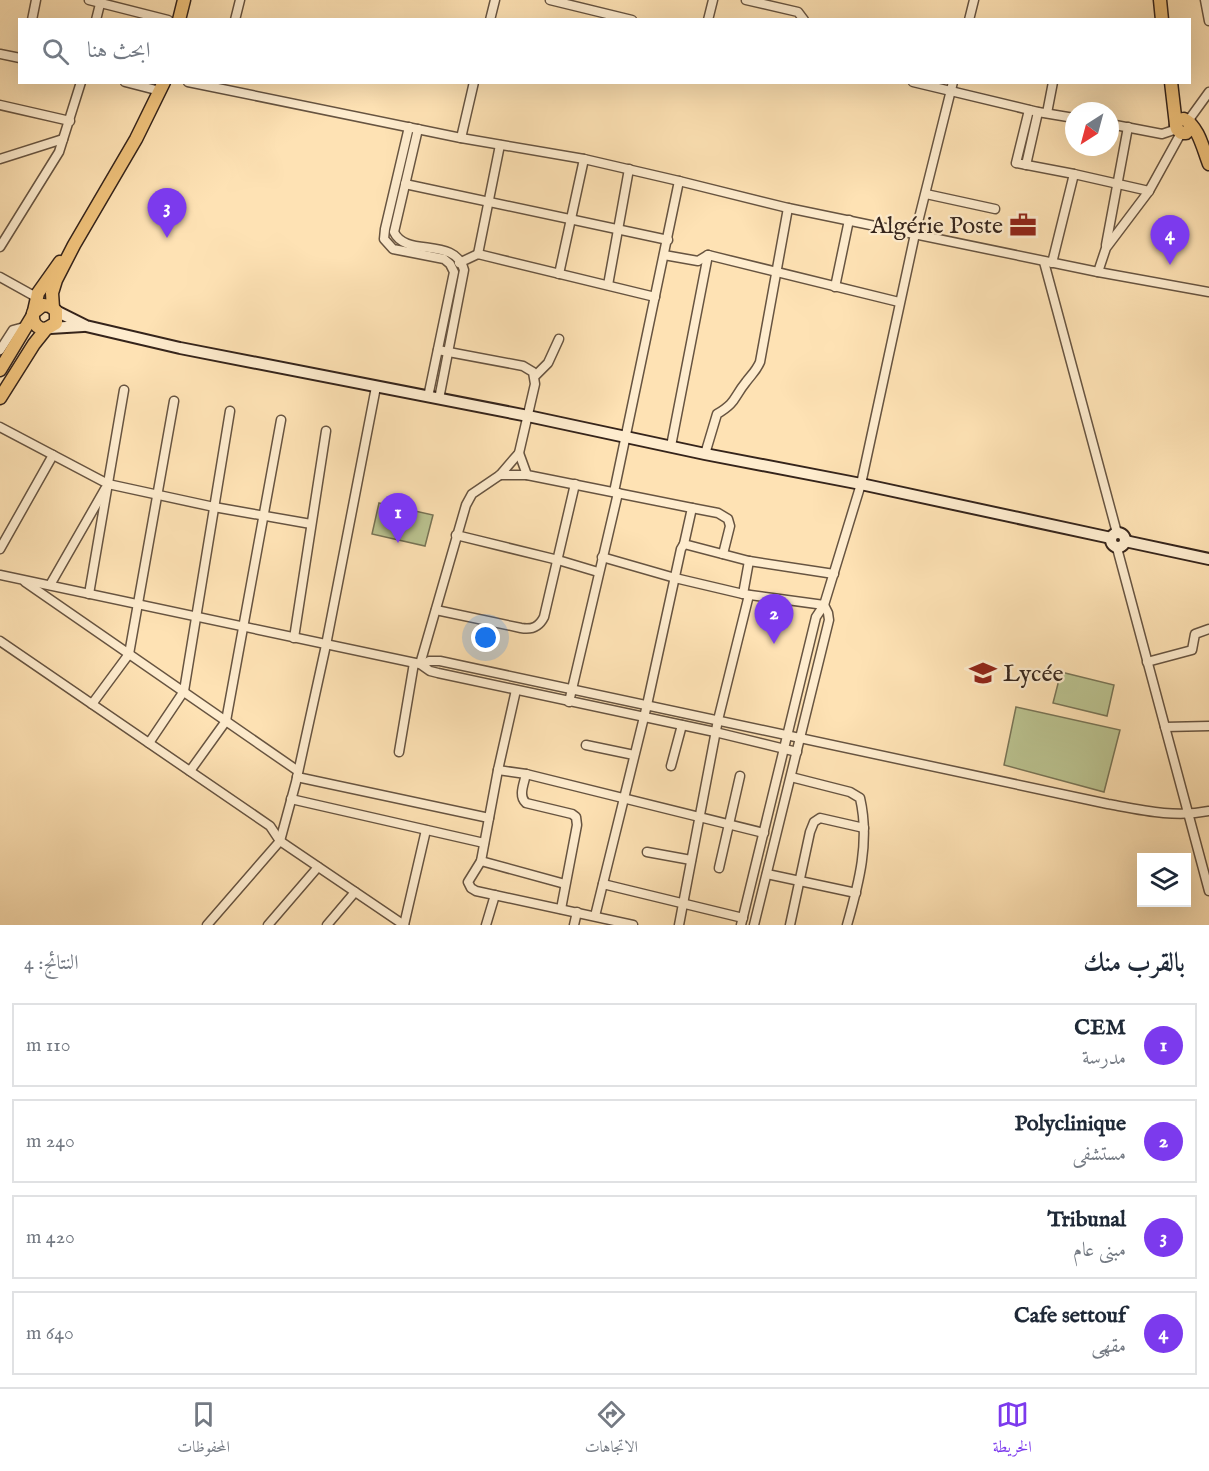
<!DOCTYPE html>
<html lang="ar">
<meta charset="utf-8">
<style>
body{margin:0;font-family:"IM FELL English",Amiri,serif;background:#f2f2f3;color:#1f2937;direction:rtl}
.controls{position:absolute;right:18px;bottom:18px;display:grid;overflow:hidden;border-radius:0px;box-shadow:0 6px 24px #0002}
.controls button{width:54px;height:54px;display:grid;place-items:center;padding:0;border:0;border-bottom:2px solid #e0e1e3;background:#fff;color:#1f2937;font:30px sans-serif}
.compass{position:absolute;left:1065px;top:102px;width:54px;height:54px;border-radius:50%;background:#fff;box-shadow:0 6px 24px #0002;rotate:216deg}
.you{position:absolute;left:486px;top:638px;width:21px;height:21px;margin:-15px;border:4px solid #fff;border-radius:50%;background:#1a73e8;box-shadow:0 0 0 9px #1a73e833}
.badge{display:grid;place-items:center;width:39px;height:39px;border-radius:50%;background:#7c3aed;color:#fff;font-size:20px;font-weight:700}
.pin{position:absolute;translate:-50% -50px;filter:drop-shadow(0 2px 3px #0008)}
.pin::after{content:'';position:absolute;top:32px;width:21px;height:18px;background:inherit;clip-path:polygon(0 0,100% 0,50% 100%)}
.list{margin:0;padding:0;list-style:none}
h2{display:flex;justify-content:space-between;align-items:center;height:78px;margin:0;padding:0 24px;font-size:26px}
h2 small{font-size:20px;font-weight:400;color:#747a83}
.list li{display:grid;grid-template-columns:39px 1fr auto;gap:18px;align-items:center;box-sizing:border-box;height:84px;margin:0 12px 12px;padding:0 12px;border:2px solid #e0e1e3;border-radius:0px}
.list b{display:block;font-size:22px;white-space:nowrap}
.list p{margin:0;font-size:20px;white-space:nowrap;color:#747a83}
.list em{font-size:20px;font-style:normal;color:#747a83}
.icon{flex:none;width:33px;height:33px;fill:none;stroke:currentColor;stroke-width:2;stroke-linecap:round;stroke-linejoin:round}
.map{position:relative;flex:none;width:1209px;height:925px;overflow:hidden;direction:ltr}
.search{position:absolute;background:#fff;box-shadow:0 6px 24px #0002;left:18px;right:18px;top:18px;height:66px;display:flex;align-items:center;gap:15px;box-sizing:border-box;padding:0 21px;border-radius:0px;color:#747a83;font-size:22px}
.sheet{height:462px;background:#fff}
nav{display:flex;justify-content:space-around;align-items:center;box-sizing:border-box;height:84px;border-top:2px solid #e0e1e3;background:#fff;font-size:16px;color:#747a83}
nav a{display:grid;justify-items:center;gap:3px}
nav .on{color:#7c3aed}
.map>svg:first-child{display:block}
</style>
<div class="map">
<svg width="1209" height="925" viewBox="0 0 1209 925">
<rect width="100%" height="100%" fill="#fee2b4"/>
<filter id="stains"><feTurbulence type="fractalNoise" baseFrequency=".00333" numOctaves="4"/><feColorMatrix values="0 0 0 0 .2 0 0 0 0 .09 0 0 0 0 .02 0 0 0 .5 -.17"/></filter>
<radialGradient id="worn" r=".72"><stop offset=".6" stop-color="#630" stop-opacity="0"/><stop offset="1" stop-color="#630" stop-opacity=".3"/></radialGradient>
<g fill="#bbc491" stroke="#787456" stroke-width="1.5">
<polygon points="379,503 433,515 425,546 372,534"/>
<polygon points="1061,672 1114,685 1107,716 1053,703"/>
<polygon points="1016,707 1120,730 1104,792 1004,765"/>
</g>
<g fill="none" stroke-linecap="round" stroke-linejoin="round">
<defs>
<g id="street">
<polyline points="89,0 168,20"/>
<polyline points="550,0 632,20"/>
<polyline points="746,0 798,12 804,20"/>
<polyline points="1205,0 1209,21"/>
<polyline points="32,20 36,0"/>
<polyline points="96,20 101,0"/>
<polyline points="235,20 240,0"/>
<polyline points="490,20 495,0"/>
<polyline points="708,20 713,0"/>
<polyline points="969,20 974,0"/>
<polyline points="0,54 20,58"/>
<polyline points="125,82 160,91"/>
<polyline points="188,82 461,138 584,159 679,181 788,208 1098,272 1209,292"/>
<polyline points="913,82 1038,112 1074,118"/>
<polyline points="0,105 70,121"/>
<polyline points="1029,110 1016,163 1074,174 1149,191"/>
<polyline points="1047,113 1053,82"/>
<polyline points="1188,121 1209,92"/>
<polyline points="1110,124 1162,134 1177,129"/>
<polyline points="409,127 385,229 384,239 393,249 444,259 450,264 454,272 428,397"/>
<path d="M 418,129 L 394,232 C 406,258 455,236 464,270 L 439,399"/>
<polyline points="461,138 474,82"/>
<polyline points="0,159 63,139"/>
<polyline points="1026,165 1038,112"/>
<polyline points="405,184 668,240"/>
<polyline points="926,194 995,209"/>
<polyline points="1106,245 1128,127"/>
<polyline points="0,247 59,152 81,82"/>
<polyline points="478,254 500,145"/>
<polyline points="664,255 698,261 708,255 899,302"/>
<polyline points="1044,262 1117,533"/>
<polyline points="459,263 478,254 655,297"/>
<polyline points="1052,263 1074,174"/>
<polyline points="1098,272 1106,248 1149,191 1181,133"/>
<polyline points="559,274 584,159"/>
<polyline points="0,277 36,297"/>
<polyline points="608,285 629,169"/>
<polyline points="835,287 849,220"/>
<polyline points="0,350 13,330 24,327"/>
<polyline points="438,350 523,366 533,372 535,384 519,453 527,475 692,508 684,544 749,561 834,574"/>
<polyline points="535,376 548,363 559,339"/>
<polyline points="0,427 108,484 214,507 311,524"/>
<polyline points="671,446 708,255"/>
<path d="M 705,454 L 717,414 C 737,402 733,398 746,382 C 752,374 756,371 760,362 L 788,208"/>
<polyline points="500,475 527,475"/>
<polyline points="614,492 679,181"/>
<polyline points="692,508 718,513 728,519 730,526 723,554"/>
<polyline points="456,535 558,560 598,572"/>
<polyline points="1117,548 1209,891"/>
<polyline points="0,549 53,455"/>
<polyline points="602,557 675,578 743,594 824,605"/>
<polyline points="0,575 420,664 430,671 438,673 715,732 797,752"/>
<polyline points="25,582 298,771"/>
<polyline points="50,585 105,489"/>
<polyline points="89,594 124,390"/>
<polyline points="743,594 749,561"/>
<path d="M 436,610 L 521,628 C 532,630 539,627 544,617 L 575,484"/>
<polyline points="294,638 326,431"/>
<polyline points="0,641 270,826 280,841 404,925"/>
<polyline points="1147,662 1192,650 1195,634 1209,629"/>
<polyline points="420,664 466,505 472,494 500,475 519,453"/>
<path d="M 423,665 L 429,661 L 440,661 L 1108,804 C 1141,810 1175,818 1209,811"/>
<polyline points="516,690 498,770 481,861 468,882 471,888 476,891 633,925"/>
<polyline points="569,702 618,493"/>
<polyline points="92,704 129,654 174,401"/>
<polyline points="1165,727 1209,726"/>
<polyline points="149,743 184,691 230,411"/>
<polyline points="586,745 634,755"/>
<polyline points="399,752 414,663"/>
<polyline points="671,766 682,725"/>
<polyline points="498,770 526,774 764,833"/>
<polyline points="190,771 226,721 281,420"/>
<path d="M 526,774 C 524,784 518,796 526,803 L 572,814 L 576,817 L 577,825 L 561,909"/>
<polyline points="297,777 489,818"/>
<path d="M 791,777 L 850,792 L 860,798 C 870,841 859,883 847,925"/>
<polyline points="291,799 484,843"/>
<polyline points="647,852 691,860"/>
<polyline points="481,861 565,884"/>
<polyline points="719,868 740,776"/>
<polyline points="767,874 856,893"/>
<polyline points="603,884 743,918"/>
<polyline points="595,916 647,705 681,549 684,544"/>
<polyline points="207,925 280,841 296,782 326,645 376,387"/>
<polyline points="268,925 318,867"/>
<polyline points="327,925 355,892"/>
<polyline points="404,925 426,830"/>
<polyline points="486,925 495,895"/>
<polyline points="574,925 577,912"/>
<polyline points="679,925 718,720 749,595"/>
<polyline points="741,925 816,617 824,605 861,484 915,234 953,82"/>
<polyline points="754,925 829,620 828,613 824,605"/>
<polyline points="790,925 810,832 814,822 820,818 864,828"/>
</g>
<g id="secondary">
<polyline points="56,311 86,326 180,348 528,416 705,454 861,484 1111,538"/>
<polyline points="50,328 83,326"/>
<circle cx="1118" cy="540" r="7"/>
<polyline points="1125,541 1209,559"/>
</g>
<g id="primary">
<polyline points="1160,0 1162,20"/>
<polyline points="179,20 184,0"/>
<polyline points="1171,82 1176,125"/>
<path d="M 1190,123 L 1190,128 L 1186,133 L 1181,133 L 1177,129 L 1176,125 L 1179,120 L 1184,119 C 1199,127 1203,149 1209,164"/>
<polyline points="53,308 52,293 56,280 74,245 136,139 164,82"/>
<polyline points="34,311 38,293 60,262"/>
<polyline points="0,370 33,315"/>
<path d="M 0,398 L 34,344 L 46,329 L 56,323 L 56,311 L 50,306 L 43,305 L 33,313 C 32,322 36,329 46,329"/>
</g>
</defs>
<use href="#street" stroke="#675441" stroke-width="11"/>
<use href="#secondary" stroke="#35241b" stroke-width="14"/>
<use href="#primary" stroke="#35241b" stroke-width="15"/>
<use href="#street" stroke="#feecce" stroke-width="8"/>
<use href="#secondary" stroke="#feecce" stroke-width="10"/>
<use href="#primary" stroke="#efc17a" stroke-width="12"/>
</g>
<defs>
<symbol id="office-bare" viewBox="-9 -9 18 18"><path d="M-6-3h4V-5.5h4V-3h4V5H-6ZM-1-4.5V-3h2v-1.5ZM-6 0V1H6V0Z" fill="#8f2418" stroke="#feecce" stroke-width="2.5" paint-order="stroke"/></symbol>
<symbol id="school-bare" viewBox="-9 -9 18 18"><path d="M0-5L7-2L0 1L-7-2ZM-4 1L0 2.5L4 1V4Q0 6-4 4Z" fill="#8f2418" stroke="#feecce" stroke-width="2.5" paint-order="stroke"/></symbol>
</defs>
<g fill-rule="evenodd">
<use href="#office-bare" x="1004" y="206" width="38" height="38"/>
<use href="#school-bare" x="964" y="654" width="38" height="38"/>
</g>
<g text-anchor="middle" stroke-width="4.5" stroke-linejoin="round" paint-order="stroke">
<g font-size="24" fill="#35241b" stroke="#feecce" text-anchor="end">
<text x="1003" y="233">Algérie Poste</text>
<text x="1003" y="681" text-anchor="start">Lycée</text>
</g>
</g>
<rect width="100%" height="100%" filter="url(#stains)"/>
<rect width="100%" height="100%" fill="url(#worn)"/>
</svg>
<div class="controls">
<button><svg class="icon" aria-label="layers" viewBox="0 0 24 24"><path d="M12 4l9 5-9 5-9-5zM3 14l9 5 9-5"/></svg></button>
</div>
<svg class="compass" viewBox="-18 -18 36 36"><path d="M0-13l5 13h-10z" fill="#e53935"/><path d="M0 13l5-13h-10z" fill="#747a83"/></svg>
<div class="you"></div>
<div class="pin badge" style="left:398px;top:543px">1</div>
<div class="pin badge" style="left:774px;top:644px">2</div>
<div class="pin badge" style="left:167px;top:238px">3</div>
<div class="pin badge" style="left:1170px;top:265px">4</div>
<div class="search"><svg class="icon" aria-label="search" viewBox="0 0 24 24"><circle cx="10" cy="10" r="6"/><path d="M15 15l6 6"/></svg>ابحث هنا</div>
</div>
<section class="sheet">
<h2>بالقرب منك<small>النتائج: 4</small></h2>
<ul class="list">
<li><span class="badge">1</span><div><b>CEM</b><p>مدرسة</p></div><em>110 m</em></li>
<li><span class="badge">2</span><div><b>Polyclinique</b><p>مستشفى</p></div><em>240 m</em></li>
<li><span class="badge">3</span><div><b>Tribunal</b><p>مبنى عام</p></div><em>420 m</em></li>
<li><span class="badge">4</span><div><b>Cafe settouf</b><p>مقهى</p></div><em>640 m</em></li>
</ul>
</section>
<nav>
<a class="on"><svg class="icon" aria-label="map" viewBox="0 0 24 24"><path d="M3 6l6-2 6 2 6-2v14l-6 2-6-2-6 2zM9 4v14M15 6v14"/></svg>الخريطة</a>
<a><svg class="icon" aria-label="directions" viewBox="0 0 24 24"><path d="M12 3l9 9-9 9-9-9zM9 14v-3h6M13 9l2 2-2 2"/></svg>الاتجاهات</a>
<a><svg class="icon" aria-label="saved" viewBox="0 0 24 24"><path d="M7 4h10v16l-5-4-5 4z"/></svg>المحفوظات</a>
</nav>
